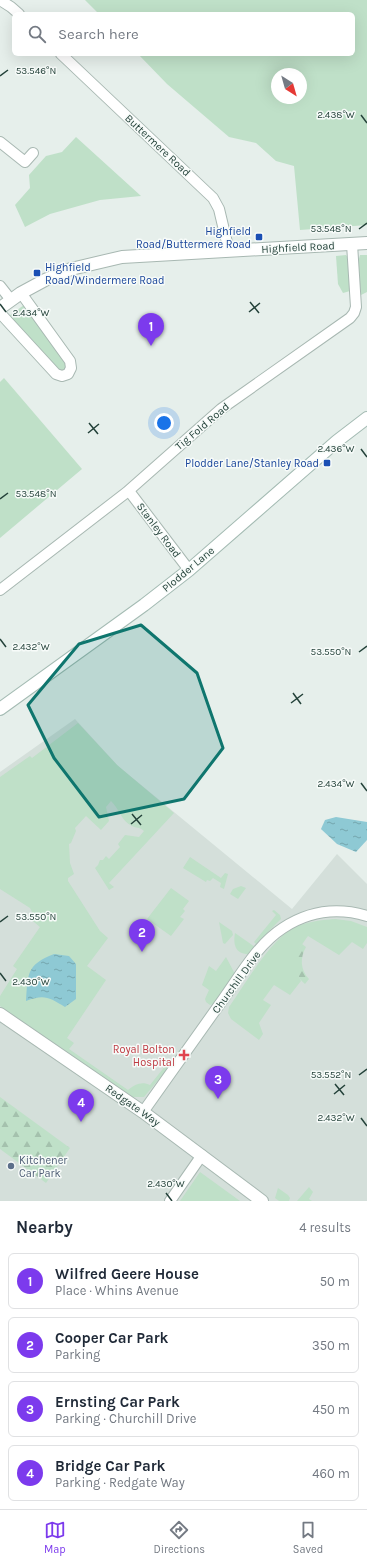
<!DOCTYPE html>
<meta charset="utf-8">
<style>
body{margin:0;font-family:Karla,sans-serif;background:#f2f2f3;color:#1f2937}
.compass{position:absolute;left:271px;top:68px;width:36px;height:36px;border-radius:50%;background:#fff;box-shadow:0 4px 16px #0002;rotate:143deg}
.you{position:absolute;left:164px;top:423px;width:14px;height:14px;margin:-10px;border:3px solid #fff;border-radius:50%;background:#1a73e8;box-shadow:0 0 0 6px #1a73e833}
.badge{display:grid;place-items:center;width:26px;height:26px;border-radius:50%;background:#7c3aed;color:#fff;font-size:13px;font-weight:700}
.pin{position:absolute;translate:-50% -33px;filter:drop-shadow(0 1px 2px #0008)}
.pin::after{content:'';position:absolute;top:21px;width:14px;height:12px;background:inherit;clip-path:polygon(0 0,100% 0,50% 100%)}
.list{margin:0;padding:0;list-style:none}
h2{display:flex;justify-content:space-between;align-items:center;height:52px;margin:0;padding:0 16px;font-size:17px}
h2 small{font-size:13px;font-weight:400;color:#747a83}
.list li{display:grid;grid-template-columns:26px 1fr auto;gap:12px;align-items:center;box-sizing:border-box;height:56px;margin:0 8px 8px;padding:0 8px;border:1px solid #e0e1e3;border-radius:6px}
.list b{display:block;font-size:15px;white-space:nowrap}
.list p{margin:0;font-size:13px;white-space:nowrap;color:#747a83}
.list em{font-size:13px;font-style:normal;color:#747a83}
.icon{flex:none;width:22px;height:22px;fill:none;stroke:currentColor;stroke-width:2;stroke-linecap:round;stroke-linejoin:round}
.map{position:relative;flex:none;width:367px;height:1201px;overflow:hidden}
.search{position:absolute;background:#fff;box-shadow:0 4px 16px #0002;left:12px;right:12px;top:12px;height:44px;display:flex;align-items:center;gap:10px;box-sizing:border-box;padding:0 14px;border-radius:6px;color:#747a83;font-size:15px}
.sheet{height:308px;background:#fff}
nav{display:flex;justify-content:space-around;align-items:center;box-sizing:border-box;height:56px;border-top:1px solid #e0e1e3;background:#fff;font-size:11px;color:#747a83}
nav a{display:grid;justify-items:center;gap:2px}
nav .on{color:#7c3aed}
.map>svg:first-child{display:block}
</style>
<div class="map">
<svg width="367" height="1201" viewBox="0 0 367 1201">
<defs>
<pattern id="forest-firs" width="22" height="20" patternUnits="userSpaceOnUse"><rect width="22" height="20" fill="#bfe0c8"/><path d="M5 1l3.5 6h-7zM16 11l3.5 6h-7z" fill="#a4c1ad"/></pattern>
<pattern id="water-ripples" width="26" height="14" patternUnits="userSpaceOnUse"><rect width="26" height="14" fill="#8ec9d4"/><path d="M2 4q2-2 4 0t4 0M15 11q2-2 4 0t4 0" fill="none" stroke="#74a5ad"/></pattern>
</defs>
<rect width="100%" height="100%" fill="#e6efeb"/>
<polygon fill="#d4dfda" points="75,719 118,766 292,909 337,854 367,884 367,1201 0,1201 0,772"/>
<g fill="#bfe0c8" fill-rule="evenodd">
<path d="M 85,0 L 367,0 L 367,225 L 300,230 L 294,166 L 276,161 L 256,143 L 229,137 L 167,84 L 138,54 L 353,54 L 353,14 L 99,14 ZM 277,74 L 301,74 L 301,98 L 277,98 Z"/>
<polygon points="76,137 141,196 100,200 50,214 25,227 15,205 30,188 29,175 46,156 62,152"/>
<polygon points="346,255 349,259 350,291 343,293 338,284 336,256"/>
<polygon points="360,255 367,255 367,292 361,295 358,262"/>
<polygon points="24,305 65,361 66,369 64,371 58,369 9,316"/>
<polygon points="4,378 82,469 0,538 0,382"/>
<path d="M 78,723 L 117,765 L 174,813 L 109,883 L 114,887 L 109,890 L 95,868 L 98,865 L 100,860 L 103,860 L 106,856 L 109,859 L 120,847 L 118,844 L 125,835 L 139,837 L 144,831 C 138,826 137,829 132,826 C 121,821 119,808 111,801 L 106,807 L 109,821 L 101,830 L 86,816 L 75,828 L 76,831 L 71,843 L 69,844 L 70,863 L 74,874 L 68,878 L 68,881 L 100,931 L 108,938 L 87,966 L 106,980 L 67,1038 L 74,1043 L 69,1049 L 128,1090 C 135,1084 142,1081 150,1085 L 166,1065 L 169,1067 L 144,1097 L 133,1097 L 0,1006 L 0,996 L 17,969 L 13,966 L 40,927 L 28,917 L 32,912 L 30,908 L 0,889 L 0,777 L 30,756 L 32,758 Z"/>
<polygon points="190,857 221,878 225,873 228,874 224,889 220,887 221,883 213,878 210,881 207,880 206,882 183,868"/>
<polygon points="241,886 246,888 238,899 230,894 233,889"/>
<polygon points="171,888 189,901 183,909 185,911 180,917 184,919 171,936 147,919"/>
<polygon points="274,910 280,915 281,919 256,944 254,942 276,915 272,911"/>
<path d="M 335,919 L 351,921 L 367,927 L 367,943 L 363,949 L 352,942 L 339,955 L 308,936 C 296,952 291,963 301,981 L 290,995 L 274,985 L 263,1000 L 271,1005 L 259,1023 L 263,1034 L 259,1040 L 231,1019 L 228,1013 L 229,1007 C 245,984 268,944 290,930 C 303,922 320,920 335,919 Z"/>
<polygon points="219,922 232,931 233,935 225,944 223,943"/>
<path d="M 235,933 L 255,947 L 248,954 C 235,954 233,944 235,933 Z"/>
<polygon points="226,957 235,974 214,1004 210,1005 206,1002 205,999 209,990 202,985 209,966 216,971"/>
<polygon points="200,1172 240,1201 180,1201"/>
<polygon points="309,1187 313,1192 309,1199 312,1201 297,1201"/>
<polygon points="278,1188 288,1195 290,1198 289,1201 279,1201 275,1198"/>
</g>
<g fill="url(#forest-firs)">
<path d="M 302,944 L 306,947 C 300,957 300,970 309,979 L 305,984 C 298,979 294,968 295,959 C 295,954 300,948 302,944 Z"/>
<polygon points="0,1097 70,1148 46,1183 0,1149"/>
</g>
<g fill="url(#water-ripples)">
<polygon points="336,817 367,822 367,840 356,852 337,844 321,829 325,820"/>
<path d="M 54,954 L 69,956 L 76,964 L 76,999 L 65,1007 C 49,997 44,994 26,1001 C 28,974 26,965 54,954 Z"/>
</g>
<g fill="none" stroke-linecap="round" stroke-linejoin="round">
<defs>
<g id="minor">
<polyline points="0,0 11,7 19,14"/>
<polyline points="61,54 213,198 219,209 229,251"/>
<polyline points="0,142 25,162 33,153"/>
<polyline points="0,286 11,300"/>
<polyline points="0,313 56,374 62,376 68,374 71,368 70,361 21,293"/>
<polyline points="129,491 189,570"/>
<polyline points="0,590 127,492 221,409 350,318 354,313 356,307 352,244"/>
<path d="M 143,1112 C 170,1074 197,1036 224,998 C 241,974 258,944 283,928 C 309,911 337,907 367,916"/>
<polyline points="170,1201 202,1155"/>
</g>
<g id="tertiary">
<polyline points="0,308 21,293 45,280 71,269 122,257 367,243"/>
<polyline points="0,1014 143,1112 262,1201"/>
</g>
<polyline id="secondary" points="0,709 144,605 189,570 337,441 367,418"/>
</defs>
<use href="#minor" stroke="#a8b8b2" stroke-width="12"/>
<use href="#tertiary" stroke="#a8b8b2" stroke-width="14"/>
<use href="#secondary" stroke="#a4bbb3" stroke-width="14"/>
<use href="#minor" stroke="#fff" stroke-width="10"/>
<use href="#tertiary" stroke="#fff" stroke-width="12"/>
<use href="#secondary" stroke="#fff" stroke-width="12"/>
</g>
<path fill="#0f766e" fill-opacity="0.2" stroke="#0f766e" stroke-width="3" stroke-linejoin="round" d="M 141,625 L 197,673 L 223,748 L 184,799 L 99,817 L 54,758 L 28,705 L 79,644 Z"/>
<path fill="none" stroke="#24423a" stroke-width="1.5" d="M 0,76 L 8,70M 361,115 L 367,123M 359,229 L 367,223M 250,302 L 259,313M 0,304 L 6,312M 249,312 L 260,303M 89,423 L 98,434M 88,433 L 99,424M 361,449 L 367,457M 0,499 L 8,493M 0,639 L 6,647M 359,652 L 367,646M 293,693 L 301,704M 291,703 L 303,694M 361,783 L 367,791M 132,814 L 141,825M 131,824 L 142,815M 0,922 L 8,916M 0,973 L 6,981M 359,1075 L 367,1069M 335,1084 L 344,1095M 334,1094 L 345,1085M 361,1118 L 367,1126M 166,1193 L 172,1201"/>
<g fill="#1a4fb4" stroke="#f7fbf9" stroke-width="1.5">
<rect x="255" y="233" width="8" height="8" rx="2"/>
<rect x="33" y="269" width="8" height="8" rx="2"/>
<rect x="323" y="459" width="8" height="8" rx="2"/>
</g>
<path fill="#e0444e" stroke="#f7fbf9" stroke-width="1.5" d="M182 1049h4v4h4v4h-4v4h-4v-4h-4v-4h4z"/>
<circle fill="#5c6f8a" stroke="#f7fbf9" stroke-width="1.5" cx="11" cy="1166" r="4"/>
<g text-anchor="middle" stroke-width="3" stroke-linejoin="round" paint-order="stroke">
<g font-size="11" fill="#24423a" stroke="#f7fbf9">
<text transform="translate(158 145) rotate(43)" y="4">Buttermere Road</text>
<text transform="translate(298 247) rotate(-3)" y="4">Highfield Road</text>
<text transform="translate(202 426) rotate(-40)" y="4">Tig Fold Road</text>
<text transform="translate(159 530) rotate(53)" y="4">Stanley Road</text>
<text transform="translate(188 569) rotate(-40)" y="4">Plodder Lane</text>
<text transform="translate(236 982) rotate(-54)" y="4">Churchill Drive</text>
<text transform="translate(133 1105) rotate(35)" y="4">Redgate Way</text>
</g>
<g font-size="11" fill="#164399" stroke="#f7fbf9" text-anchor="end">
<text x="251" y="235">Highfield<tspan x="251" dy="13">Road/Buttermere Road</tspan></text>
<text x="45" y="271" text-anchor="start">Highfield<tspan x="45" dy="13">Road/Windermere Road</tspan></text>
<text x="319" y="467">Plodder Lane/Stanley Road</text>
</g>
<g font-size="11" fill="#be3a42" stroke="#f7fbf9" text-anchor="end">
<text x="175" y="1053">Royal Bolton<tspan x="175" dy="13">Hospital</tspan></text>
</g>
<g font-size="11" fill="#4e5e75" stroke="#f7fbf9" text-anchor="start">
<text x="19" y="1164">Kitchener<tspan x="19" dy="13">Car Park</tspan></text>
</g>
</g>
<g font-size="10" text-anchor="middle" fill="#24423a" stroke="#f7fbf9" stroke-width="3" stroke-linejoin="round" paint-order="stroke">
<text x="36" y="74">53.546°N</text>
<text x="336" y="118">2.438°W</text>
<text x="331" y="232">53.548°N</text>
<text x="31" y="316">2.434°W</text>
<text x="336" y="452">2.436°W</text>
<text x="36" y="497">53.548°N</text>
<text x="31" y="650">2.432°W</text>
<text x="331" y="655">53.550°N</text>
<text x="336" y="787">2.434°W</text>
<text x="36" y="920">53.550°N</text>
<text x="31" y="985">2.430°W</text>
<text x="331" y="1078">53.552°N</text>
<text x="336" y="1121">2.432°W</text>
<text x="166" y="1187">2.430°W</text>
</g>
</svg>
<svg class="compass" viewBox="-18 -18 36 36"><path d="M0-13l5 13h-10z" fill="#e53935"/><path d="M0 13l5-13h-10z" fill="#747a83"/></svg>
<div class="you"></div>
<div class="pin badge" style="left:151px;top:346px">1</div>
<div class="pin badge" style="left:142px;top:952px">2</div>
<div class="pin badge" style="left:218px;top:1099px">3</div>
<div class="pin badge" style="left:81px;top:1122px">4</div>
<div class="search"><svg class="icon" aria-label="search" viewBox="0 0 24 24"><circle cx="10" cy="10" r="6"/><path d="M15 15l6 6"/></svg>Search here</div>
</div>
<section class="sheet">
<h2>Nearby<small>4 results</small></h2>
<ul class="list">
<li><span class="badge">1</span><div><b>Wilfred Geere House</b><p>Place · Whins Avenue</p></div><em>50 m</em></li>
<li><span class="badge">2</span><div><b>Cooper Car Park</b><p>Parking</p></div><em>350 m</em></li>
<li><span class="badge">3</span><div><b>Ernsting Car Park</b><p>Parking · Churchill Drive</p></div><em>450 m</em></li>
<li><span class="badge">4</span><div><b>Bridge Car Park</b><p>Parking · Redgate Way</p></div><em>460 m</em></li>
</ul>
</section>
<nav>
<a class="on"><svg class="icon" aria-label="map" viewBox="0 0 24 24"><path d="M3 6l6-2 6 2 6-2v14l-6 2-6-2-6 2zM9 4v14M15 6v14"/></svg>Map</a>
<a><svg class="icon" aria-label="directions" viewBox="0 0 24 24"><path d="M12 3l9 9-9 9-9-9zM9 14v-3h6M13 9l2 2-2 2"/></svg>Directions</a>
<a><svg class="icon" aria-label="saved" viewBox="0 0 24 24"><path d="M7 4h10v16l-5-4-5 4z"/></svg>Saved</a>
</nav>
